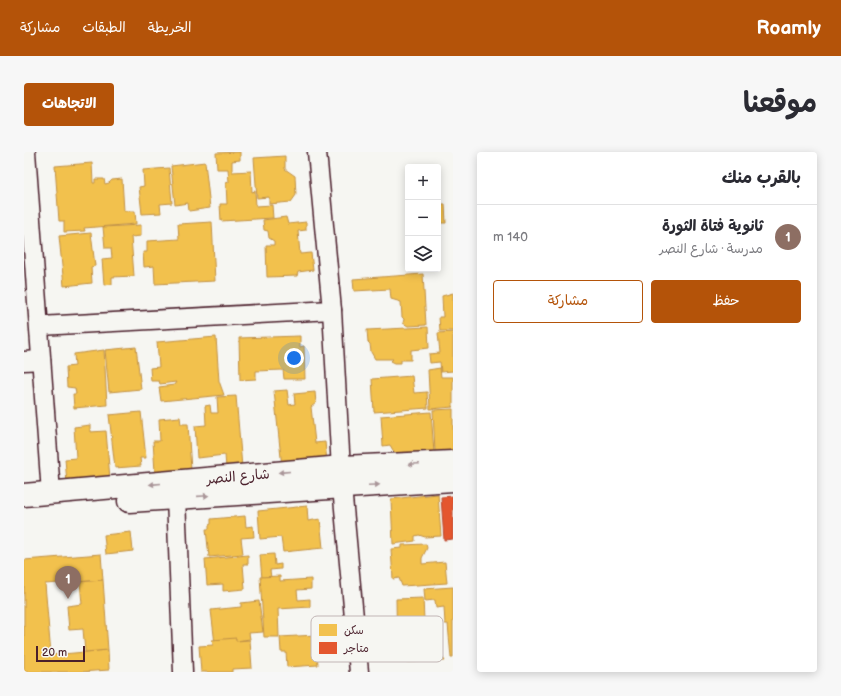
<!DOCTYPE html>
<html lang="ar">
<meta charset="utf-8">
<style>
body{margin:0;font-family:"Balsamiq Sans","Playpen Sans Arabic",sans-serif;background:#f7f7f7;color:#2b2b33;direction:rtl}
.controls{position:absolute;right:12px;top:12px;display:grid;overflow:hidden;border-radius:4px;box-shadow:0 2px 10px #0003}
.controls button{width:36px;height:36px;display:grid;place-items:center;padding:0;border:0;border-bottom:1px solid #e1e1e2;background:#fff;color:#2b2b33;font:20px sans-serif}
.scale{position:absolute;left:12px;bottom:10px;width:49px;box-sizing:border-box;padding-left:4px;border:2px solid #4a1f2b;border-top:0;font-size:11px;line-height:14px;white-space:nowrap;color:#4a1f2b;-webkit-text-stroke:3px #f6f6f2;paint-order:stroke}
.you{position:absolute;left:270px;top:206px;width:14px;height:14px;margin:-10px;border:3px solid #fff;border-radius:50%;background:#1a73e8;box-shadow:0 0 0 6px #1a73e833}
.badge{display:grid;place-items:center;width:26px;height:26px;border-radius:50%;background:#b45309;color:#fff;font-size:13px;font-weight:700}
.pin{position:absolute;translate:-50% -33px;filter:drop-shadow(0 1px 2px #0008)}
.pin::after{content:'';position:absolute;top:21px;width:14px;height:12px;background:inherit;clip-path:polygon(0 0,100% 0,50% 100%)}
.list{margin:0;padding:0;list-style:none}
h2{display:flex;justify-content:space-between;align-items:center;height:52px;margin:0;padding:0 16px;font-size:17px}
h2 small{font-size:13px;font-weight:400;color:#7c7c81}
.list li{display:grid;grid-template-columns:26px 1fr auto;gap:12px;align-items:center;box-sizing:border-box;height:64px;padding:0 16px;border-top:1px solid #e1e1e2}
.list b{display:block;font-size:15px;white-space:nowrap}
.list p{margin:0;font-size:13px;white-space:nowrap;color:#7c7c81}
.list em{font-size:13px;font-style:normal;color:#7c7c81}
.actions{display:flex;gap:8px;padding:12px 16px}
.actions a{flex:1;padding:9px 0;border:1px solid #b45309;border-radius:4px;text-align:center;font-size:14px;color:#b45309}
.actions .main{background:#b45309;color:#fff}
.icon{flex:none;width:22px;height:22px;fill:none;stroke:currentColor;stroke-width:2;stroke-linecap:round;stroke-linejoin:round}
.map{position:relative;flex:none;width:429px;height:520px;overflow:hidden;direction:ltr;border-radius:4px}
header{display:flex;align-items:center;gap:24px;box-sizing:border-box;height:56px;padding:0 20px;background:#b45309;color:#fff}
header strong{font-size:19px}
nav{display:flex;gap:22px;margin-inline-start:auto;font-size:14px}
.intro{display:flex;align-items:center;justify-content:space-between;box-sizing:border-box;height:96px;padding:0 24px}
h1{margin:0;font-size:28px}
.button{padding:10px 18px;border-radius:4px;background:#b45309;color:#fff;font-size:14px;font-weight:700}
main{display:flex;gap:24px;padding:0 24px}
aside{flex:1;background:#fff;border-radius:4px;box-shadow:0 2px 10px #0003}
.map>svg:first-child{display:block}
</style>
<header>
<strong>Roamly</strong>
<nav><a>الخريطة</a><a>الطبقات</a><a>مشاركة</a></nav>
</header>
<div class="intro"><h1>موقعنا</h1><a class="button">الاتجاهات</a></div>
<main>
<aside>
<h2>بالقرب منك<small></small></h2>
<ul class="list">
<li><span class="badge" style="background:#8d6e63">1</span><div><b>ثانوية فتاة الثورة</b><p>مدرسة · شارع النصر</p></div><em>140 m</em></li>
</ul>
<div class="actions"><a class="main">حفظ</a><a>مشاركة</a></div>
</aside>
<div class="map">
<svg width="429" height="520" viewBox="0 0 429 520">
<rect width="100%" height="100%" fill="#f6f6f2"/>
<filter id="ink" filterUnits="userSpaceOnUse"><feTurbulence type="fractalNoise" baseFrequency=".025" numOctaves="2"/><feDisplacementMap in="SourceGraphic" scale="8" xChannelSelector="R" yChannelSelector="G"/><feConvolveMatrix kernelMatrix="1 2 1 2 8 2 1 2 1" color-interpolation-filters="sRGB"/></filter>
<g filter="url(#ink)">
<g fill="#f2c14e" stroke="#c09044">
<polygon points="216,0 216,8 208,9 208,20 227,19 228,40 231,39 232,54 248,53 249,66 197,69 196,52 203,52 202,31 205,30 204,17 193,17 192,1"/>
<polygon points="261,4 261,17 271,24 272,43 267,50 245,52 245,45 233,46 230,6"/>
<polygon points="181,10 186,56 165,59 164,51 151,53 147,14"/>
<polygon points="68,11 69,31 71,31 71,27 80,27 81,32 85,31 88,28 98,27 100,59 111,59 112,72 60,76 61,79 40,80 40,69 35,69 31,14"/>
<polygon points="145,16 148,51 136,52 137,61 118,62 115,35 120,34 119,18"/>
<polygon points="414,52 421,52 422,71 414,71"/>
<polygon points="262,65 264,72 282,70 282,78 274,79 276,102 287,101 289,118 274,120 273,124 243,125 242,93 250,93 250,89 245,86 244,79 240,78 239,68"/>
<polygon points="188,70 191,129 131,132 130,114 120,115 119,100 123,100 123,89 155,87 154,72"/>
<polygon points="117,73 117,84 107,85 110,124 88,125 88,132 80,133 78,107 88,106 87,96 81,96 79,75"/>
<polygon points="67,81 71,114 67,115 68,131 40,134 35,84"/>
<polygon points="399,122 402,173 384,174 379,171 380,167 378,165 377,150 367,147 366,137 330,139 329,127"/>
<polygon points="429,141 429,179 416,179 415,165 419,165 418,144"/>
<polygon points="404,175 405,196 387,198 387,208 377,208 377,211 371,211 367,209 369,207 351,207 347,200 346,192 344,190 343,178"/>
<polygon points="429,180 429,219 417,220 416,210 406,211 405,202 416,201 414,181"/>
<polygon points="276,184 276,195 280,194 281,227 260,227 259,218 232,219 232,227 216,228 215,186"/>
<polygon points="192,185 195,229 200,243 137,249 135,235 150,233 152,230 136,232 135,229 127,229 126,216 135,215 133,190"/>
<polygon points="112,195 117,237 85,240 81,198"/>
<polygon points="80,198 83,253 50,256 49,242 52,242 51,236 43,235 42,215 51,214 50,202"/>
<polygon points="416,216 417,225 429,225 429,255 406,257 404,218"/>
<polygon points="388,224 390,241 403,240 404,256 350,260 348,227"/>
<polygon points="263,238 265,253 271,252 270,242 291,240 292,251 287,255 291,291 301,290 303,310 258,315 250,239"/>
<polygon points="212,244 218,315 202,316 201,303 173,306 171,274 182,273 181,254 186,253 187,261 194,261 193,245"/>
<polygon points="429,257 429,298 411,300 409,258"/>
<polygon points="117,260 122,306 116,306 117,314 91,316 85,263"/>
<polygon points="407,260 410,301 373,305 366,293 359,294 357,264"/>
<polygon points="156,265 157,272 164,272 167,318 131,320 129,289 136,289 135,267"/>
<polygon points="66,273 66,280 82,279 86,327 43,331 41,307 52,306 50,275"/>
<polygon points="414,342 417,384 401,385 395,383 391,384 391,389 369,392 367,347"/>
<polygon points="283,354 284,369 296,367 299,396 259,400 257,385 236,387 234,359"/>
<polygon points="221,364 222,375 229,374 230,385 217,386 219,402 185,405 182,377 185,377 185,373 187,372 187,367"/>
<polygon points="107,380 109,399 82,402 80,383"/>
<polygon points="402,392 403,396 398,406 398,412 421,410 423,431 378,434 375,426 369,427 367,397 378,396 378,393"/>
<polygon points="77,402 79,428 21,432 27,503 84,498 85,518 56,520 0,520 0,408"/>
<polygon points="250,402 251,413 257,412 257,417 246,418 247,426 238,427 236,403"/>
<polygon points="224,403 224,412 219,412 221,437 199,439 199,432 183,433 181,407"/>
<polygon points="256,424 256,429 287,427 287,437 273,438 274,448 286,447 286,455 254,457 255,485 240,485 236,425"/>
<polygon points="79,428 84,498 61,500 59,477 45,478 43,454 58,452 56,430"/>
<polygon points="429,435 429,506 427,506 424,472 421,472 420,455 412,456 411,448 401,449 400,437"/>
<polygon points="399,446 400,468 406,468 407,492 414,492 414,498 421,509 373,510 372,447"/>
<polygon points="235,449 239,480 225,481 226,487 191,492 187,458 217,455 217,451"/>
<polygon points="292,483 294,513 263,515 262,500 257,500 256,485"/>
<polygon points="212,486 212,489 226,488 228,516 208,517 208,520 177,520 175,494 189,493 188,488"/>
</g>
<polygon fill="#e4572e" stroke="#b6462d" points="429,344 429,387 420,388 417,345"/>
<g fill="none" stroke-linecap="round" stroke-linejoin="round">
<defs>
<g id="minor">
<polyline points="2,0 27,341"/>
<polyline points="293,0 308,158 318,335 335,520"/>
<polyline points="16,174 308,158"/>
<polyline points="0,209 17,208"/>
<polyline points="152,346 159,520"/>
</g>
<g id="tertiary">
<polyline points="0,343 318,315 429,310"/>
<polyline points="105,349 429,328"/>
</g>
</defs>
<use href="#minor" stroke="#4a1f2b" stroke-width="21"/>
<use href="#tertiary" stroke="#4a1f2b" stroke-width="25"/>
<use href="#minor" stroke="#f6f6f2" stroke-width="18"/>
<use href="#tertiary" stroke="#f6f6f2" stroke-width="22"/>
</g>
<defs><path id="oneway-solid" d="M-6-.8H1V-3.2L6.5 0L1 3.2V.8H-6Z"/></defs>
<g fill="#a99598">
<use href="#oneway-solid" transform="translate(390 312) rotate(178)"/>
<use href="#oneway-solid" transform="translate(260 320) rotate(175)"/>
<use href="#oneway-solid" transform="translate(131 332) rotate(175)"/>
<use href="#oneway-solid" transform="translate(350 333) rotate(-3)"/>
<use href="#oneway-solid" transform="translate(179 344) rotate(-4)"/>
</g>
</g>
<g text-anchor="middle" stroke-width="4" stroke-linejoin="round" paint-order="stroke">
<g font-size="14" fill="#4a1f2b" stroke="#f6f6f2">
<text transform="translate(214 324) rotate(-5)" y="5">شارع النصر</text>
</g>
</g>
<rect x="287" y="464" width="132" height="46" rx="6" fill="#f6f6f2" stroke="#c2b6b6" stroke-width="1"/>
<rect x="295" y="472" width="18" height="12" fill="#f2c14e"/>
<rect x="295" y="490" width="18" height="12" fill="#e4572e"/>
<g font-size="11" fill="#4a1f2b">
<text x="320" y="482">سكن</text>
<text x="320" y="500">متاجر</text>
</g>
</svg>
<div class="controls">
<button>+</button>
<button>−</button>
<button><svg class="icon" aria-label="layers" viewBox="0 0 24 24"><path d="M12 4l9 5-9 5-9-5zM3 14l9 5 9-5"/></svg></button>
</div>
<div class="scale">20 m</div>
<div class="you"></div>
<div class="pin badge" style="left:44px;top:447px;background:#8d6e63">1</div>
</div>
</main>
